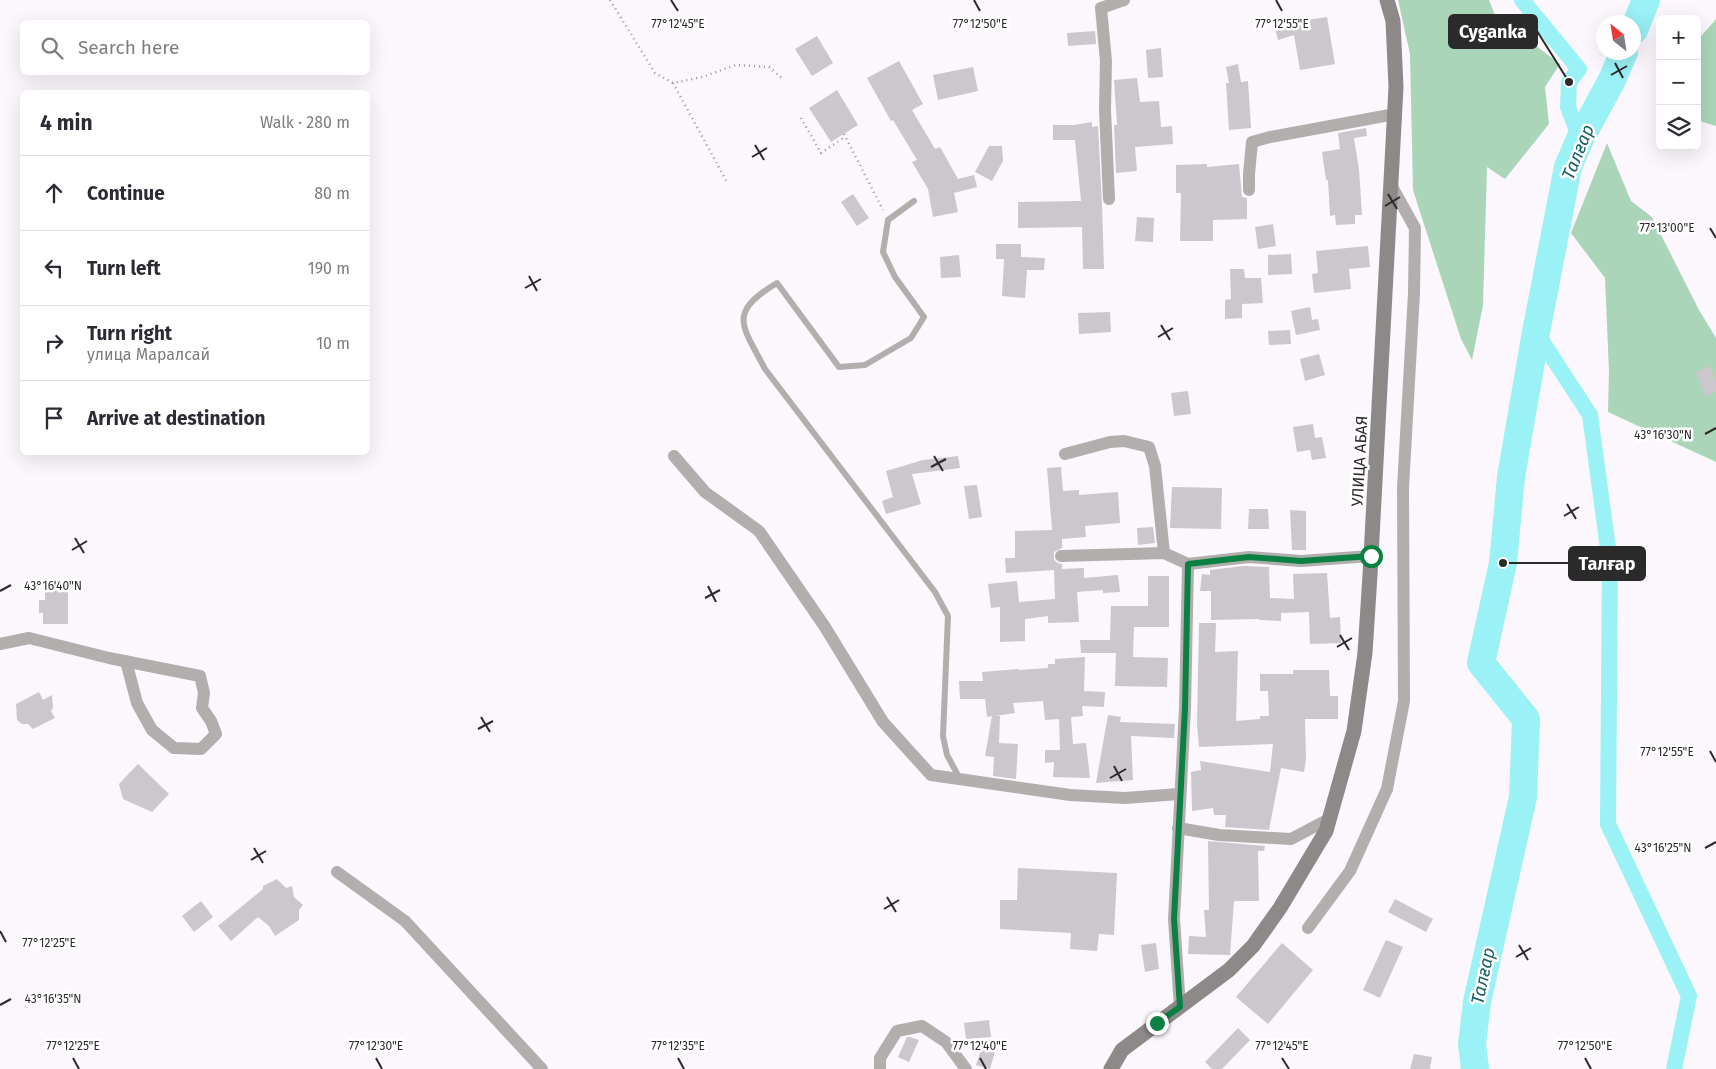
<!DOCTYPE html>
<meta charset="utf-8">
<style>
body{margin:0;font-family:"Fira Sans",sans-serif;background:#f2f2f3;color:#2b2b33}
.controls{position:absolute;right:15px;top:15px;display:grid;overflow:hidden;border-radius:8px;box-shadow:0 5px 20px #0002}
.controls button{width:45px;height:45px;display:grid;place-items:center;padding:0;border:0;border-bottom:1px solid #e1e1e2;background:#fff;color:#2b2b33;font:25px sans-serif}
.compass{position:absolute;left:1596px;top:15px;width:45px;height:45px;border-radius:50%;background:#fff;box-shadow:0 5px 20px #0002;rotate:330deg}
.stop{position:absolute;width:15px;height:15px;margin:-11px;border:4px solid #0b8043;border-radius:50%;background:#fff}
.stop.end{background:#0b8043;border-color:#fff;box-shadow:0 1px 5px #0008}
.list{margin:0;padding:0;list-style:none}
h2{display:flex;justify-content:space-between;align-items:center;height:65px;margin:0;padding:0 20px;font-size:21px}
h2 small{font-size:16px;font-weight:400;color:#7c7c81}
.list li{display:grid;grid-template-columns:32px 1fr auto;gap:15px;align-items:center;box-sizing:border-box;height:75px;padding:0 20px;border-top:1px solid #e1e1e2}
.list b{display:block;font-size:19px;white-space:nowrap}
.list p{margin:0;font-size:16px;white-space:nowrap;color:#7c7c81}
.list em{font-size:16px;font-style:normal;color:#7c7c81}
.icon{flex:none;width:28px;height:28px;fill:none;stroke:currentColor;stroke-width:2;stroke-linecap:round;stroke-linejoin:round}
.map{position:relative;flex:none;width:1716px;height:1069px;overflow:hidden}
.search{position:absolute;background:#fff;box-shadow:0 5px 20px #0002;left:20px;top:20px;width:350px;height:55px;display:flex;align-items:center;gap:12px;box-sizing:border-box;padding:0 18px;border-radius:8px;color:#7c7c81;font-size:19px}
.panel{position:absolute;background:#fff;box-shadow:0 5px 20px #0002;left:20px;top:90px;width:350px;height:365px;border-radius:8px}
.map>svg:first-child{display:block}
</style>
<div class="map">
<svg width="1716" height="1069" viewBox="0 0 1716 1069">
<rect width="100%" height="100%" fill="#fbf7fc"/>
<g fill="#aad5b8">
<polygon points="1398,0 1489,0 1495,15 1560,64 1545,87 1549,124 1505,179 1487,167 1483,305 1472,360 1461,339 1413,190 1410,54"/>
<polygon points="1716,19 1716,126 1697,120 1697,41"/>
<polygon points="1607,143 1631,201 1652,217 1699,310 1716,338 1716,462 1608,412 1609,372 1605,278 1571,233"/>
</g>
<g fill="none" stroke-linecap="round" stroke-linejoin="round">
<g stroke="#9af1f6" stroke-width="16">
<polyline points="1522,0 1579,69 1569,82 1568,107 1580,139"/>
<polyline points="1536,332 1590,415 1610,563 1608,824 1689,996 1674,1069"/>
</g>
<g stroke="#9af1f6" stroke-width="28">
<polyline points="1634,30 1646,0"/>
<polyline points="1475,1069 1472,1044 1477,1002 1523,797 1526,719 1481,663 1503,563 1511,477 1536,332 1568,167 1580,139 1612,80 1624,52"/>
</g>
</g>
<g fill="#cbc7cc">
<polygon points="1327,17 1335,64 1300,70 1294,35 1278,40 1275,28 1292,22"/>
<polygon points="1095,31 1096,44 1068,46 1067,33"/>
<polygon points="817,36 833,63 812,76 795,49"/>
<polygon points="1161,48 1163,77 1148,78 1146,50"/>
<polygon points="899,61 923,104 912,110 935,149 940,147 958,179 974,175 977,187 954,193 958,212 933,217 928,189 912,162 917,160 893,120 891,121 867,78"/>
<polygon points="1238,64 1241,82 1248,81 1251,128 1229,130 1226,83 1229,83 1226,67"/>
<polygon points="973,67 978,91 938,100 933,75"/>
<polygon points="1137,78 1140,102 1159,101 1161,127 1172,126 1173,144 1135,147 1137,171 1116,173 1114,125 1117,125 1114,80"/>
<polygon points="837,90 858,125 831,142 809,108"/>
<polygon points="1092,122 1092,127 1098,126 1102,204 1104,269 1083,269 1082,227 1018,228 1018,202 1081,201 1075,140 1053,140 1053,125 1074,125"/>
<polygon points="1366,128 1367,136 1354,138 1359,169 1362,215 1355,215 1355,224 1336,225 1335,215 1330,216 1328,180 1326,180 1322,152 1340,149 1338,133"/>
<polygon points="989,146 1002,146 1003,161 992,181 975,172"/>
<polygon points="1207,164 1207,167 1239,164 1242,197 1247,198 1247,219 1213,220 1213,241 1180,241 1181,193 1176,193 1176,165"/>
<polygon points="853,194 869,218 857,226 841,202"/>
<polygon points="1137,217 1154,218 1153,242 1135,241"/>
<polygon points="1273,224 1276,246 1258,249 1255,227"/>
<polygon points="996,244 1021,244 1021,257 1045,258 1044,270 1027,270 1025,298 1002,296 1004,259 996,259"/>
<polygon points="1368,246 1370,267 1349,269 1351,289 1314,293 1312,274 1318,273 1316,251"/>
<polygon points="1291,254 1292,274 1268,275 1268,255"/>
<polygon points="959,255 961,277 941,278 940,257"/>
<polygon points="1230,269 1244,269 1245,278 1261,278 1263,303 1242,304 1242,318 1225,319 1225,300 1231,299"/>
<polygon points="1310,307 1312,320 1318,319 1320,330 1296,335 1291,311"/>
<polygon points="1110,312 1111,332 1079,334 1078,313"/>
<polygon points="1290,330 1291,344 1269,345 1268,331"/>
<polygon points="1319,354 1325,375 1305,381 1300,359"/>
<polygon points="1710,366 1716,381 1716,392 1706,396 1696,372"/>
<polygon points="1188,391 1191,414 1174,416 1171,393"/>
<polygon points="1313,424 1315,438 1322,437 1326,458 1312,460 1310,450 1297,452 1293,427"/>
<polygon points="958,456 960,468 912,474 921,504 886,514 882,501 893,497 886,471 923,460"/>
<polygon points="1061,467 1063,491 1079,490 1079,495 1118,492 1120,523 1085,526 1086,537 1062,539 1062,548 1054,552 1054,560 1058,563 1062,564 1062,569 1084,568 1084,578 1118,575 1120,592 1103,593 1103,590 1077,592 1079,622 1048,623 1048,616 1025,619 1025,641 1000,642 1000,607 991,608 988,584 1017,581 1019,602 1055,599 1054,570 1006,573 1005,558 1015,558 1015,531 1052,530 1047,468"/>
<polygon points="977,485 982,517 969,519 964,486"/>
<polygon points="1172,487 1222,488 1221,529 1170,528"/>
<polygon points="1249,509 1268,509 1269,529 1248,529"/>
<polygon points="1290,510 1306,511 1306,550 1292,550"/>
<polygon points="1153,527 1155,543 1138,545 1137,528"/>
<polygon points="1243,566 1269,567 1270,598 1294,599 1293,574 1327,573 1330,618 1340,617 1341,643 1310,644 1309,612 1281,613 1281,621 1259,620 1259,619 1211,620 1211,591 1200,591 1202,574 1210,575 1210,570"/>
<polygon points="1148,576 1169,576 1169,627 1134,627 1133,657 1168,658 1167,687 1115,686 1116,653 1081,653 1080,640 1110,640 1111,606 1148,606"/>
<polygon points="45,590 68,591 68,624 43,624 43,613 39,613 39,600 45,600"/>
<polygon points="1199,623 1216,623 1215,652 1238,651 1236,721 1260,719 1260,716 1269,716 1268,691 1260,691 1260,674 1293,674 1293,670 1329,670 1330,696 1338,696 1338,719 1305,719 1306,759 1304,772 1281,768 1269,830 1225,827 1226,815 1214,815 1213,808 1192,811 1191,772 1201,770 1200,761 1270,772 1273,744 1199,747 1197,724"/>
<polygon points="1085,657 1084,691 1105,692 1104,707 1082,706 1083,716 1071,717 1073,744 1086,743 1090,778 1053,777 1054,762 1045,763 1045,750 1060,750 1059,719 1045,720 1043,701 1013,703 1015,713 995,716 1000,716 999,743 1018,744 1016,779 993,776 994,757 985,756 992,716 987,717 985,699 960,699 959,681 983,681 982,672 1019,669 1019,670 1048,668 1048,664 1055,664 1055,659"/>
<polygon points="39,692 43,700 52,695 53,708 51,711 55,718 33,729 28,724 22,724 17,720 16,704"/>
<polygon points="1108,715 1121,717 1120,722 1175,724 1174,738 1131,736 1133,780 1096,783"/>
<polygon points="138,764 169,794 152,812 123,799 119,784"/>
<polygon points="1208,841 1265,846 1264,851 1258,851 1259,901 1234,901 1230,955 1188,954 1189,936 1206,937 1204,910 1209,910"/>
<polygon points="1018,868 1117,873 1114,935 1099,934 1097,951 1070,949 1071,933 1000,929 1000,900 1017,900"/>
<polygon points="277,879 286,888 292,886 294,897 303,905 299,910 299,920 275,936 269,926 258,917 231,941 218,926 263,889 263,886"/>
<polygon points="1395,899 1433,919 1426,932 1388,912"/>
<polygon points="201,901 213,917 194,932 182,916"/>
<polygon points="1386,940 1403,947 1380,998 1363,990"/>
<polygon points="1156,943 1159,969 1145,972 1141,945"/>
<polygon points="1282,943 1313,970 1268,1024 1236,997"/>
<polygon points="989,1020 991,1037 966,1039 964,1023"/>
<polygon points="1238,1028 1250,1040 1222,1069 1212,1069 1205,1062"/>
<polygon points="907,1037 910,1037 919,1040 909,1062 898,1057"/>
<polygon points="983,1044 996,1048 990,1069 976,1065"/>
<polygon points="1414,1054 1432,1057 1430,1069 1410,1069"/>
</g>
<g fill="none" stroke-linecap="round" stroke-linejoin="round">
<g stroke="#9b989b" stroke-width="2.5" stroke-dasharray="1 4" stroke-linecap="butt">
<polyline points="610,0 655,73 673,83 702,77 736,65 769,67 784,80"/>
<polyline points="673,83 728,184"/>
<polyline points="801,118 821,153 842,139 846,140"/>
<polyline points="844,134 883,210"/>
</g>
<path stroke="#b1aead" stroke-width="6" d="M 914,201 L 888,220 L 883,252 L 895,277 L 924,317 L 911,338 L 865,365 L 839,367 L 777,283 C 727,313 742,325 765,369 L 935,592 L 948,616 L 943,736 L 947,755 L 960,779"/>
<g stroke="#b1aead" stroke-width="12">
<polyline points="1249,190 1249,174 1252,142 1270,137 1395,114"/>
<polyline points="1109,199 1105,110 1106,61 1101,8 1124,0"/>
<polyline points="1065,454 1110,442 1124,441 1149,447 1155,466 1164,553"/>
<polyline points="674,456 705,492 759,531 825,627 883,722 931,775 1070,795 1125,798 1179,794"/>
<polyline points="1061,556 1164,553 1188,564 1185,708 1174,919 1180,1007"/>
<polyline points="1188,564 1249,557 1301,561 1371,556"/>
<polyline points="0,644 29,638 109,658 200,676 204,693 202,708 211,721 216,734 201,749 174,748 152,730 137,703 127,665 124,661"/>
<polyline points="1178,828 1219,835 1291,839 1329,819"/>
<polyline points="337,872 405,921 542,1069"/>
<polyline points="1308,928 1350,871 1387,789 1404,701 1403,488 1414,293 1415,228 1391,185"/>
<polyline points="880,1069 880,1058 897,1031 922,1026 946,1042 966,1069"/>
</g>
<polyline stroke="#8e8989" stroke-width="15" points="1111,1069 1122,1050 1229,970 1253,946 1280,908 1326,831 1354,731 1365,653 1370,575 1396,87 1393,21 1387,0"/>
</g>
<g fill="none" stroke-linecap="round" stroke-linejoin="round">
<polyline stroke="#0b8043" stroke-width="6" points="1157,1023 1180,1007 1174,919 1185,708 1188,564 1249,557 1301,561 1371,556"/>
</g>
<path fill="none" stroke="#2b2a2b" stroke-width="2" d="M 671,0 L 678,11M 974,0 L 980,11M 1276,0 L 1282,11M 1615,63 L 1623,78M 1611,75 L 1627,66M 755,145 L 764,160M 752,157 L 767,148M 1388,194 L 1397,209M 1385,206 L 1400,197M 1710,228 L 1716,238M 529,276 L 537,291M 525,288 L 541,279M 1161,325 L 1170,340M 1158,337 L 1173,328M 1705,434 L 1716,428M 934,456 L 943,471M 931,467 L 946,459M 1567,504 L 1576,519M 1564,516 L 1579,507M 75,538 L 84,553M 72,550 L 87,541M 708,586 L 716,602M 0,591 L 11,585M 705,598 L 720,590M 1340,635 L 1349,650M 1337,647 L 1352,638M 481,717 L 490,732M 478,729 L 493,721M 1710,751 L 1716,762M 1114,766 L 1122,781M 1110,778 L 1126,769M 254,848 L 263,863M 1705,848 L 1716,842M 251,860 L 266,851M 887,897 L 896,912M 884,909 L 899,900M 0,931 L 6,942M 1519,945 L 1528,960M 1516,957 L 1531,948M 0,1005 L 11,999M 73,1058 L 79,1069M 376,1058 L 382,1069M 678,1058 L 684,1069M 980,1058 L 986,1069M 1282,1058 L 1289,1069M 1585,1058 L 1591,1069"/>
<g text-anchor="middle" stroke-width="5" stroke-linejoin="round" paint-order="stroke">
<g font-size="16" fill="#2b2a2b" stroke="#fff">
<text transform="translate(1359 461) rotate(-87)" y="6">УЛИЦА АБАЯ</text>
</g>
<g font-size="18" font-style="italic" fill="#165f64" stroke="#fff">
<text transform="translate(1578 152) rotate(-68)" y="6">Талғар</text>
<text transform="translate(1483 976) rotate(-78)" y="6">Талғар</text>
</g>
</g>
<g font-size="12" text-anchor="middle" fill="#2b2a2b" stroke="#fff" stroke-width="5" stroke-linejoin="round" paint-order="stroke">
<text x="678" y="28">77°12'45"E</text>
<text x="980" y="28">77°12'50"E</text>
<text x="1282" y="28">77°12'55"E</text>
<text x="1667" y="232">77°13'00"E</text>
<text x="1663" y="439">43°16'30"N</text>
<text x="53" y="590">43°16'40"N</text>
<text x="1667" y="756">77°12'55"E</text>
<text x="1663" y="852">43°16'25"N</text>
<text x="49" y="947">77°12'25"E</text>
<text x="53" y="1003">43°16'35"N</text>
<text x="73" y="1050">77°12'25"E</text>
<text x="376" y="1050">77°12'30"E</text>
<text x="678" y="1050">77°12'35"E</text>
<text x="980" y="1050">77°12'40"E</text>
<text x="1282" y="1050">77°12'45"E</text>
<text x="1585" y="1050">77°12'50"E</text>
</g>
<path fill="none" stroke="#2b2a2b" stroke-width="2" d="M1569 82L1537 31M1503 563L1569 563"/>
<g fill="#2b2a2b" stroke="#fff" stroke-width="2">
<circle cx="1569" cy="82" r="5"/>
<circle cx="1503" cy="563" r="5"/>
</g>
<g fill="#2b2a2b" stroke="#2b2a2b" stroke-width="2">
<rect x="1449" y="15" width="88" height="33" rx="5"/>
<rect x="1569" y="547" width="76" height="33" rx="5"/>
</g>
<g font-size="18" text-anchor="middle" font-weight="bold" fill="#fff">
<text x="1493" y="38">Cyganka</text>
<text x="1607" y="570">Талғар</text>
</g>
</svg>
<div class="controls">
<button>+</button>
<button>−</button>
<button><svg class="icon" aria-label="layers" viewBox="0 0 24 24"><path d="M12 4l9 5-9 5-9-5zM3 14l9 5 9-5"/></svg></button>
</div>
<svg class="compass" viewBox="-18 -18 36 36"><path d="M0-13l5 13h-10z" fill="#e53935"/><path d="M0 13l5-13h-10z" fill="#7c7c81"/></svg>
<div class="stop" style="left:1371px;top:556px"></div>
<div class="stop end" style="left:1157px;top:1023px"></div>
<div class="search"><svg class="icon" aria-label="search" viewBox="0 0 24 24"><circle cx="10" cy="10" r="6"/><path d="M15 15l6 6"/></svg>Search here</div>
<section class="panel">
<h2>4 min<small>Walk · 280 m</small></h2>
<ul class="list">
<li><svg class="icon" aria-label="ahead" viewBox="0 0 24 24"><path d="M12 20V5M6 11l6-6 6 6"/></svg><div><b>Continue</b></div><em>80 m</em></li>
<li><svg class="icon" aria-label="left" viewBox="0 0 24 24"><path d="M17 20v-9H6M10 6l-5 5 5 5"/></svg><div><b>Turn left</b></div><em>190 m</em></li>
<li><svg class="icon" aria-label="right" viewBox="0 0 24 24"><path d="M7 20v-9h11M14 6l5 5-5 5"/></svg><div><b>Turn right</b><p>улица Маралсай</p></div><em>10 m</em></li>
<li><svg class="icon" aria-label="arrive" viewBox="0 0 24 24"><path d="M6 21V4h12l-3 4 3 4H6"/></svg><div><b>Arrive at destination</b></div></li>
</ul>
</section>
</div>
